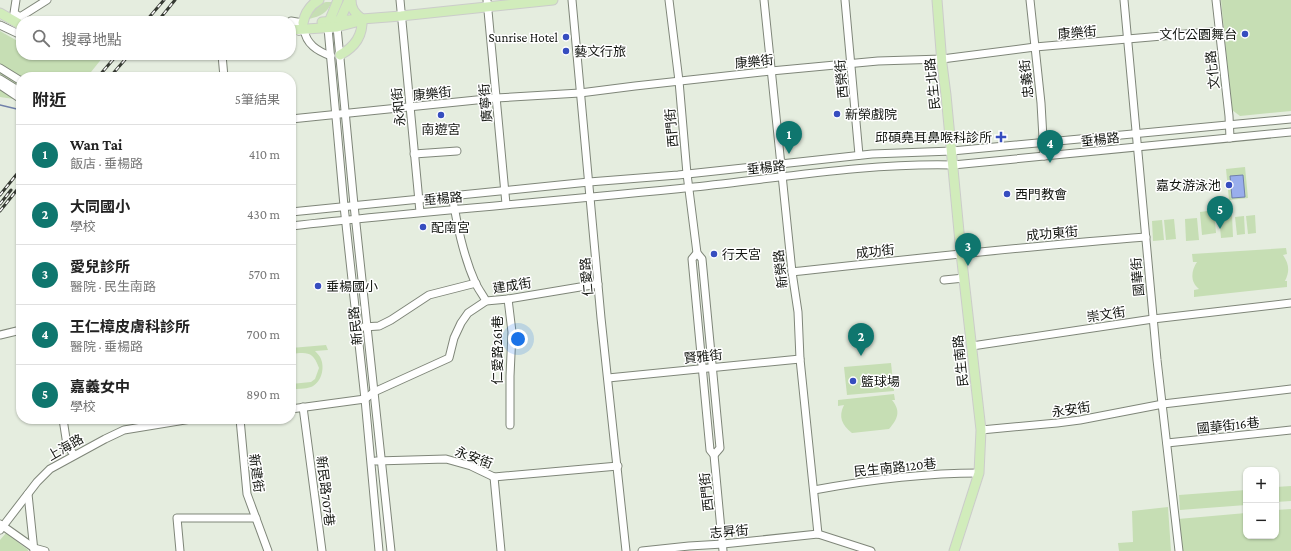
<!DOCTYPE html>
<html lang="zh-TW">
<meta charset="utf-8">
<style>
body{margin:0;font-family:"Crimson Pro","Noto Sans TC",serif;background:#f6f6f6;color:#222}
.controls{position:absolute;right:12px;bottom:12px;display:grid;overflow:hidden;border-radius:8px;box-shadow:0 1px 3px #0004}
.controls button{width:36px;height:36px;display:grid;place-items:center;padding:0;border:0;border-bottom:1px solid #e0e0e0;background:#fff;color:#222;font:20px sans-serif}
.you{position:absolute;left:518px;top:339px;width:14px;height:14px;margin:-10px;border:3px solid #fff;border-radius:50%;background:#1a73e8;box-shadow:0 0 0 6px #1a73e833}
.badge{display:grid;place-items:center;width:26px;height:26px;border-radius:50%;background:#0f766e;color:#fff;font-size:13px;font-weight:700}
.pin{position:absolute;translate:-50% -33px;filter:drop-shadow(0 1px 2px #0008)}
.pin::after{content:'';position:absolute;top:21px;width:14px;height:12px;background:inherit;clip-path:polygon(0 0,100% 0,50% 100%)}
.list{margin:0;padding:0;list-style:none}
h2{display:flex;justify-content:space-between;align-items:center;height:52px;margin:0;padding:0 16px;font-size:17px}
h2 small{font-size:13px;font-weight:400;color:#767676}
.list li{display:grid;grid-template-columns:26px 1fr auto;gap:12px;align-items:center;box-sizing:border-box;height:60px;padding:0 16px;border-top:1px solid #e0e0e0}
.list b{display:block;font-size:15px;white-space:nowrap}
.list p{margin:0;font-size:13px;white-space:nowrap;color:#767676}
.list em{font-size:13px;font-style:normal;color:#767676}
.icon{flex:none;width:22px;height:22px;fill:none;stroke:currentColor;stroke-width:2;stroke-linecap:round;stroke-linejoin:round}
.map{position:relative;flex:none;width:1291px;height:551px;overflow:hidden}
.search{position:absolute;background:#fff;box-shadow:0 1px 3px #0004;left:16px;top:16px;width:280px;height:44px;display:flex;align-items:center;gap:10px;box-sizing:border-box;padding:0 14px;border-radius:16px;color:#767676;font-size:15px}
.panel{position:absolute;background:#fff;box-shadow:0 1px 3px #0004;left:16px;top:72px;width:280px;height:352px;border-radius:16px}
.map>svg:first-child{display:block}
</style>
<div class="map">
<svg width="1291" height="551" viewBox="0 0 1291 551">
<rect width="100%" height="100%" fill="#e5eddf"/>
<g fill="#c6deb4">
<polygon points="1221,0 1291,0 1291,111 1240,116 1232,110"/>
<path d="M 326,2 L 332,2 C 327,13 321,16 309,19 L 310,11 L 319,4 Z"/>
<polygon points="0,31 21,43 21,55 69,55 103,57 87,77 21,77 21,100 0,97"/>
<polygon points="1245,167 1248,198 1229,200 1226,169"/>
<polygon points="1214,210 1216,233 1202,235 1200,212"/>
<polygon points="1232,215 1233,237 1221,238 1219,216"/>
<polygon points="1255,215 1256,233 1248,234 1246,216"/>
<polygon points="1244,216 1245,234 1237,235 1235,217"/>
<polygon points="1197,218 1199,240 1186,241 1185,219"/>
<polygon points="1174,219 1176,239 1166,240 1164,220"/>
<polygon points="1162,220 1164,240 1153,241 1152,221"/>
<path d="M 1286,248 L 1287,254 L 1283,255 C 1289,264 1290,271 1285,281 L 1287,281 L 1287,287 L 1194,297 L 1194,290 L 1199,289 C 1190,282 1191,271 1197,262 L 1193,262 L 1192,254 Z"/>
<path d="M 326,345 L 328,350 L 315,351 C 317,353 320,356 321,359 C 325,369 321,383 311,387 C 305,389 297,389 291,389 L 291,384 L 311,382 L 315,379 L 319,368 C 313,351 307,352 291,354 L 291,348 Z"/>
<polygon points="891,363 894,391 847,395 844,367"/>
<path d="M 894,394 L 895,400 L 892,400 C 901,411 898,419 889,429 L 852,433 C 842,425 838,417 844,405 L 838,406 L 838,400 Z"/>
<polygon points="1291,486 1291,501 1276,502 1276,487"/>
<polygon points="1246,490 1246,505 1180,510 1179,495"/>
<polygon points="1168,507 1171,551 1119,551 1118,543 1133,542 1132,511"/>
<polygon points="1291,509 1291,551 1183,551 1178,519 1246,513 1246,536 1276,536 1276,510"/>
<polygon points="6,533 28,550 28,551 0,551 0,540"/>
</g>
<polygon fill="#99aeec" stroke="#7080aa" points="1243,175 1245,197 1232,198 1230,176"/>
<g fill="none" stroke-linecap="round" stroke-linejoin="round">
<polyline stroke="#7080aa" stroke-width="1.5" points="0,105 21,110"/>
<defs>
<g id="minor">
<polyline points="16,0 14,13 20,17 47,0"/>
<polyline points="400,0 420,212"/>
<polyline points="487,0 506,204"/>
<polyline points="572,0 601,318 626,551"/>
<polyline points="669,0 679,81 687,174 697,253 702,259 720,448 714,455"/>
<polyline points="764,0 792,272 798,312 800,359 818,534"/>
<polyline points="845,0 859,155"/>
<polyline points="1030,0 1041,103 1044,156"/>
<polyline points="1124,0 1157,360 1179,551"/>
<polyline points="1216,0 1229,116 1230,138"/>
<polyline points="291,21 303,23"/>
<polyline points="329,24 328,28 344,206 365,399 379,551"/>
<polyline points="0,25 21,35"/>
<polyline points="337,27 354,205 391,551"/>
<path d="M 299,31 L 304,29 C 306,44 317,51 331,56"/>
<polyline points="222,55 224,77"/>
<polyline points="0,68 21,81"/>
<polyline points="0,79 21,92"/>
<polyline points="0,85 21,99"/>
<polyline points="291,119 496,98 580,93 635,86 771,71 878,61 942,59 1035,47 1220,31"/>
<polyline points="414,154 457,151"/>
<path d="M 452,195 C 457,224 463,255 475,282 C 478,289 483,295 486,301"/>
<polyline points="291,212 589,182 678,175 872,154 952,151 1291,119"/>
<path d="M 291,226 C 425,211 560,201 694,187 C 780,178 867,163 953,165 L 1291,132"/>
<polyline points="697,253 692,259 710,450 714,455 723,551"/>
<path d="M 792,272 C 910,259 1027,246 1146,237"/>
<polyline points="944,280 964,278"/>
<polyline points="508,299 512,332 510,376 510,425"/>
<polyline points="364,327 379,326 391,320 429,295 476,283"/>
<polyline points="0,335 21,330"/>
<polyline points="972,346 1153,319 1291,303"/>
<polyline points="608,378 800,359"/>
<polyline points="303,407 322,551"/>
<polyline points="291,409 365,399 374,392 449,358 454,338 461,323 468,313 486,301 508,299 598,284"/>
<polyline points="63,419 67,445 74,455"/>
<polyline points="240,419 247,494 268,551"/>
<polyline points="981,430 1057,423 1080,420 1163,404 1291,389"/>
<polyline points="1167,443 1291,430"/>
<polyline points="376,461 446,459 471,466 494,477 618,466"/>
<polyline points="494,477 501,551"/>
<path d="M 814,490 C 868,480 923,473 979,473"/>
<polyline points="28,494 34,551"/>
<polyline points="0,524 34,548 45,551"/>
<polyline points="0,530 37,482 50,469 105,439 124,430 191,419"/>
<polyline points="180,551 177,518 256,518"/>
<polyline points="642,551 689,546 723,544 818,534 871,551"/>
</g>
<g id="major">
<polyline points="937,0 942,64 946,95 961,253 981,430 979,473 954,551"/>
<polyline points="0,13 21,25"/>
<path d="M 322,22 L 362,19 C 355,14 351,9 351,0"/>
<polyline points="329,22 338,0"/>
<path d="M 303,23 C 305,13 310,5 319,0"/>
<polyline points="338,24 349,0"/>
<polyline points="291,30 337,27 356,22 362,19 401,16 553,0"/>
<path d="M 340,55 C 355,47 363,36 362,19"/>
</g>
</defs>
<use href="#minor" stroke="#7f8679" stroke-width="9"/>
<use href="#major" stroke="#cbccca" stroke-width="11"/>
<use href="#minor" stroke="#fff" stroke-width="7"/>
<use href="#major" stroke="#d1ecbb" stroke-width="9"/>
<defs>
<g id="rail">
<polyline points="146,21 164,0"/>
<polyline points="158,21 175,0"/>
<polyline points="98,77 117,55"/>
<polyline points="110,77 129,55"/>
<polyline points="0,195 21,169"/>
<polyline points="0,204 11,190"/>
<polyline points="0,211 21,185"/>
</g>
</defs>
<use href="#rail" stroke="#363a33" stroke-width="3"/>
<use href="#rail" stroke="#fff" stroke-width="1.5" stroke-dasharray="4.5" stroke-linecap="butt"/>
</g>
<g fill="#364dbf" stroke="#fff" stroke-width="1.5">
<circle cx="1245" cy="34" r="4"/>
<circle cx="566" cy="37" r="4"/>
<circle cx="566" cy="51" r="4"/>
<circle cx="837" cy="114" r="4"/>
<circle cx="441" cy="115" r="4"/>
<path d="M999 131h4v4h4v4h-4v4h-4v-4h-4v-4h4z"/>
<circle cx="1229" cy="185" r="4"/>
<circle cx="1007" cy="194" r="4"/>
<circle cx="423" cy="227" r="4"/>
<circle cx="714" cy="254" r="4"/>
<circle cx="318" cy="286" r="4"/>
<circle cx="853" cy="381" r="4"/>
</g>
<g text-anchor="middle" stroke-width="3" stroke-linejoin="round" paint-order="stroke">
<g font-size="13" fill="#121510" stroke="#fff">
<text transform="translate(1077 32) rotate(-5)" y="5">康樂街</text>
<text transform="translate(754 61) rotate(-6)" y="5">康樂街</text>
<text transform="translate(1212 70) rotate(-96)" y="5">文化路</text>
<text transform="translate(841 79) rotate(-95)" y="5">西榮街</text>
<text transform="translate(1026 79) rotate(-96)" y="5">忠義街</text>
<text transform="translate(932 84) rotate(-96)" y="5">民生北路</text>
<text transform="translate(432 93) rotate(-6)" y="5">康樂街</text>
<text transform="translate(485 103) rotate(-95)" y="5">廣寧街</text>
<text transform="translate(398 107) rotate(-96)" y="5">永和街</text>
<text transform="translate(671 128) rotate(-95)" y="5">西門街</text>
<text transform="translate(1100 139) rotate(-6)" y="5">垂楊路</text>
<text transform="translate(766 167) rotate(-6)" y="5">垂楊路</text>
<text transform="translate(443 198) rotate(-5)" y="5">垂楊路</text>
<text transform="translate(1052 233) rotate(-5)" y="5">成功東街</text>
<text transform="translate(875 251) rotate(-6)" y="5">成功街</text>
<text transform="translate(780 269) rotate(-97)" y="5">新榮路</text>
<text transform="translate(586 277) rotate(-95)" y="5">仁愛路</text>
<text transform="translate(1137 277) rotate(-95)" y="5">國華街</text>
<text transform="translate(512 285) rotate(-9)" y="5">建成街</text>
<text transform="translate(1106 314) rotate(-9)" y="5">崇文街</text>
<text transform="translate(355 326) rotate(-96)" y="5">新民路</text>
<text transform="translate(497 350) rotate(-90)" y="5">仁愛路261巷</text>
<text transform="translate(703 356) rotate(-6)" y="5">賢雅街</text>
<text transform="translate(960 361) rotate(-96)" y="5">民生南路</text>
<text transform="translate(1071 409) rotate(-9)" y="5">永安街</text>
<text transform="translate(1228 425) rotate(-6)" y="5">國華街16巷</text>
<text transform="translate(65 447) rotate(-30)" y="5">上海路</text>
<text transform="translate(474 457) rotate(20)" y="5">永安街</text>
<text transform="translate(895 467) rotate(-6)" y="5">民生南路120巷</text>
<text transform="translate(257 473) rotate(82)" y="5">新建街</text>
<text transform="translate(326 491) rotate(83)" y="5">新民路707巷</text>
<text transform="translate(706 492) rotate(-96)" y="5">西門街</text>
<text transform="translate(729 531) rotate(-5)" y="5">志昇街</text>
</g>
<g font-size="13" fill="#121510" stroke="#fff" text-anchor="start">
<text x="1237" y="39" text-anchor="end">文化公園舞台</text>
<text x="558" y="42" text-anchor="end">Sunrise Hotel</text>
<text x="574" y="56">藝文行旅</text>
<text x="845" y="119">新榮戲院</text>
<text x="441" y="134" text-anchor="middle">南遊宮</text>
<text x="992" y="142" text-anchor="end">邱碩堯耳鼻喉科診所</text>
<text x="1221" y="190" text-anchor="end">嘉女游泳池</text>
<text x="1015" y="199">西門教會</text>
<text x="431" y="232">配南宮</text>
<text x="722" y="259">行天宮</text>
<text x="326" y="291">垂楊國小</text>
<text x="861" y="386">籃球場</text>
</g>
</g>
</svg>
<div class="controls">
<button>+</button>
<button>−</button>
</div>
<div class="you"></div>
<div class="pin badge" style="left:789px;top:154px">1</div>
<div class="pin badge" style="left:861px;top:356px">2</div>
<div class="pin badge" style="left:968px;top:266px">3</div>
<div class="pin badge" style="left:1050px;top:163px">4</div>
<div class="pin badge" style="left:1220px;top:229px">5</div>
<div class="search"><svg class="icon" aria-label="search" viewBox="0 0 24 24"><circle cx="10" cy="10" r="6"/><path d="M15 15l6 6"/></svg>搜尋地點</div>
<section class="panel">
<h2>附近<small>5筆結果</small></h2>
<ul class="list">
<li><span class="badge">1</span><div><b>Wan Tai</b><p>飯店 · 垂楊路</p></div><em>410 m</em></li>
<li><span class="badge">2</span><div><b>大同國小</b><p>學校</p></div><em>430 m</em></li>
<li><span class="badge">3</span><div><b>愛兒診所</b><p>醫院 · 民生南路</p></div><em>570 m</em></li>
<li><span class="badge">4</span><div><b>王仁樟皮膚科診所</b><p>醫院 · 垂楊路</p></div><em>700 m</em></li>
<li><span class="badge">5</span><div><b>嘉義女中</b><p>學校</p></div><em>890 m</em></li>
</ul>
</section>
</div>
